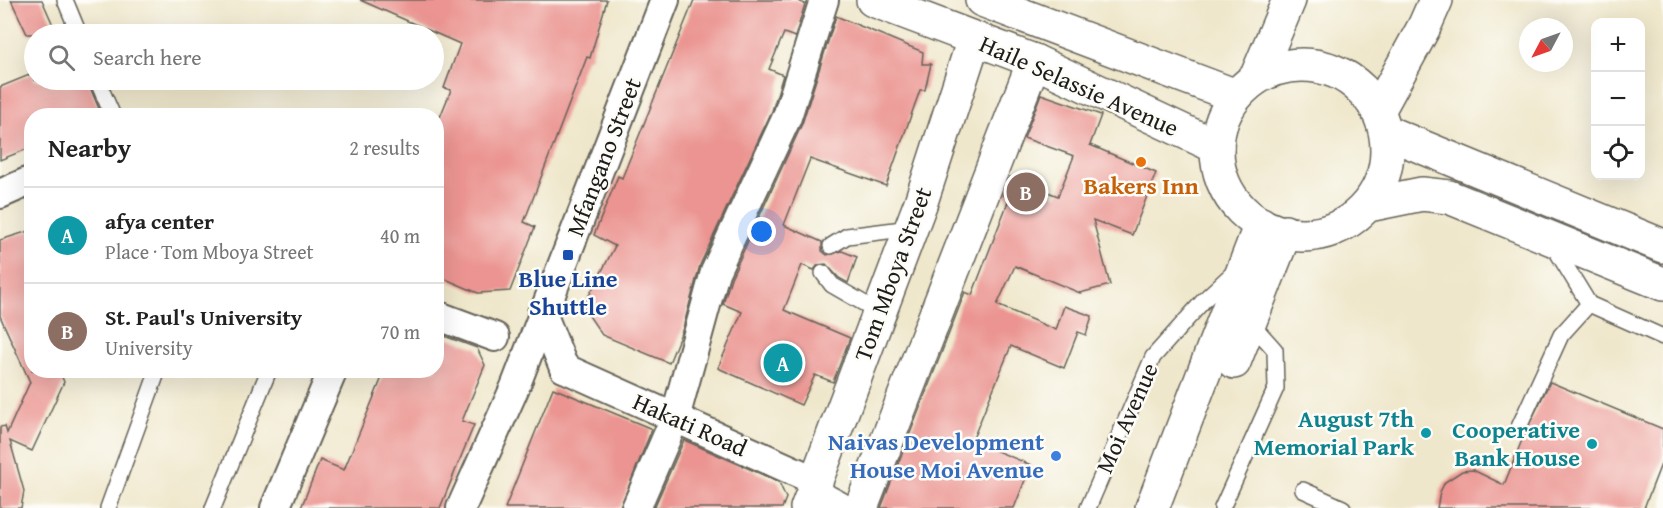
<!DOCTYPE html>
<meta charset="utf-8">
<style>
body{margin:0;font-family:"Gentium Book Plus",serif;background:#f6f6f6;color:#222}
.controls{position:absolute;right:18px;top:18px;display:grid;overflow:hidden;border-radius:12px;box-shadow:0 6px 24px #0002}
.controls button{width:54px;height:54px;display:grid;place-items:center;padding:0;border:0;border-bottom:2px solid #e0e0e0;background:#fff;color:#222;font:30px sans-serif}
.compass{position:absolute;left:1519px;top:18px;width:54px;height:54px;border-radius:50%;background:#fff;box-shadow:0 6px 24px #0002;rotate:229deg}
.you{position:absolute;left:762px;top:232px;width:21px;height:21px;margin:-15px;border:4px solid #fff;border-radius:50%;background:#1a73e8;box-shadow:0 0 0 9px #1a73e833}
.badge{display:grid;place-items:center;width:39px;height:39px;border-radius:50%;background:#1f6fb2;color:#fff;font-size:20px;font-weight:700}
.pin{position:absolute;translate:-50% -50%;border:3px solid #fff;box-shadow:0 2px 6px #0006}
.list{margin:0;padding:0;list-style:none}
h2{display:flex;justify-content:space-between;align-items:center;height:78px;margin:0;padding:0 24px;font-size:26px}
h2 small{font-size:20px;font-weight:400;color:#767676}
.list li{display:grid;grid-template-columns:39px 1fr auto;gap:18px;align-items:center;box-sizing:border-box;height:96px;padding:0 24px;border-top:2px solid #e0e0e0}
.list b{display:block;font-size:22px;white-space:nowrap}
.list p{margin:0;font-size:20px;white-space:nowrap;color:#767676}
.list em{font-size:20px;font-style:normal;color:#767676}
.icon{flex:none;width:33px;height:33px;fill:none;stroke:currentColor;stroke-width:2;stroke-linecap:round;stroke-linejoin:round}
.map{position:relative;flex:none;width:1663px;height:508px;overflow:hidden}
.search{position:absolute;background:#fff;box-shadow:0 6px 24px #0002;left:24px;top:24px;width:420px;height:66px;display:flex;align-items:center;gap:15px;box-sizing:border-box;padding:0 21px;border-radius:33px;color:#767676;font-size:22px}
.panel{position:absolute;background:#fff;box-shadow:0 6px 24px #0002;left:24px;top:108px;width:420px;height:270px;border-radius:24px}
.map>svg:first-child{display:block}
</style>
<div class="map">
<svg width="1663" height="508" viewBox="0 0 1663 508">
<rect width="100%" height="100%" fill="#fdfcf7"/>
<filter id="ink" filterUnits="userSpaceOnUse"><feTurbulence type="fractalNoise" baseFrequency=".0167" numOctaves="2"/><feDisplacementMap in="SourceGraphic" scale="12" xChannelSelector="R" yChannelSelector="G"/><feConvolveMatrix kernelMatrix="1 2 1 2 8 2 1 2 1" color-interpolation-filters="sRGB"/></filter>
<filter id="wash" filterUnits="userSpaceOnUse"><feTurbulence type="fractalNoise" baseFrequency=".008" numOctaves="4" result="noise"/><feDisplacementMap in="SourceGraphic" scale="24" xChannelSelector="R" yChannelSelector="G"/><feGaussianBlur stdDeviation="1.35" result="paint"/><feColorMatrix in="noise" values="0 0 0 0 0 0 0 0 0 0 0 0 0 0 0 0 0 1.4 0 .05"/><feComposite in="paint" operator="in"/></filter>
<g filter="url(#wash)">
<rect width="100%" height="100%" fill="#efe7cb"/>
<g id="blocks">
<g fill="#eb9491">
<polygon points="11,0 42,0 57,34 27,34"/>
<polygon points="360,0 607,0 590,58 587,57 524,222 535,227 510,291 478,293 436,275 436,127 451,90 444,88 460,44"/>
<polygon points="694,0 796,0 805,4 795,37 784,33 769,69 783,75 772,111 700,265 683,328 669,363 602,335 583,307 615,246 594,235 618,176 622,178"/>
<polygon points="836,16 923,52 922,64 931,64 925,90 920,90 886,186 810,159 784,225 822,242 822,251 827,255 842,251 857,257 848,283 839,278 826,264 818,265 814,270 802,265 784,310 850,338 833,382 815,375 801,405 718,368 742,312 723,304 731,278 802,124"/>
<polygon points="34,73 34,80 87,80 102,116 32,116 32,147 0,160 0,87"/>
<polygon points="1041,94 1101,115 1090,145 1156,173 1132,235 1093,220 1110,285 1080,293 1015,266 997,305 1056,330 1064,306 1092,316 1086,335 1078,332 1064,368 1011,346 972,441 1031,465 1014,508 881,508 965,292 972,295 1010,197 1003,195 1010,177 1058,196 1074,156 1024,138"/>
<polygon points="32,230 32,370 59,370 64,382 32,451 10,441 24,491 21,508 0,508 0,427 5,426 7,433 30,382 0,316 0,240"/>
<polygon points="436,333 477,348 485,365 462,421 474,425 440,508 301,508 320,460 344,470 385,370 436,370"/>
<polygon points="1550,382 1663,429 1663,459 1644,508 1437,508 1440,492 1445,482 1462,471 1473,470 1504,485 1524,435"/>
<polygon points="553,388 652,429 620,508 505,508"/>
<polygon points="684,440 779,482 786,498 782,508 654,508"/>
</g>
</g>
</g>
<g filter="url(#ink)">
<use href="#blocks" fill-opacity="0" stroke="#666359" stroke-width="1.5"/>
<g fill="none" stroke-linecap="round" stroke-linejoin="round">
<defs>
<g id="service">
<polyline points="65,0 79,34"/>
<polyline points="97,80 113,116"/>
<polyline points="1553,245 1589,304 1663,337"/>
<polyline points="831,246 847,236 911,228"/>
<polyline points="823,273 832,285 879,312"/>
<polyline points="1519,427 1561,335 1589,304"/>
<polyline points="1303,490 1343,508"/>
<polyline points="108,508 158,370"/>
<polyline points="213,508 269,370"/>
<polyline points="1088,508 1153,357 1205,299 1234,272"/>
<polyline points="1222,508 1276,388 1275,350 1250,322"/>
</g>
<g id="minor">
<polyline points="0,194 32,180"/>
<polyline points="542,313 564,368"/>
<polyline points="436,315 495,337"/>
<polyline points="564,368 816,481"/>
<polyline points="275,508 333,370"/>
<polyline points="461,508 515,387 665,0"/>
<polyline points="636,508 675,418 715,272 787,117 824,0"/>
</g>
<g id="tertiary">
<polyline points="1256,78 1289,0"/>
<polyline points="1378,111 1424,27 1436,0"/>
</g>
<g id="secondary">
<polyline points="873,0 1034,61 1217,147"/>
<polyline points="982,0 1236,96"/>
<circle cx="1302" cy="150" r="85"/>
<polyline points="1386,132 1663,246"/>
<polyline points="1368,205 1422,194 1449,197 1663,284"/>
<polyline points="1234,362 1285,232"/>
<polyline points="816,481 921,202 974,39"/>
<polyline points="807,508 814,490 823,500 838,508"/>
<polyline points="861,508 1034,61"/>
<polyline points="1152,508 1261,224"/>
</g>
</defs>
<use href="#service" stroke="#666359" stroke-width="18"/>
<use href="#minor" stroke="#666359" stroke-width="32"/>
<use href="#tertiary" stroke="#666359" stroke-width="36"/>
<use href="#secondary" stroke="#666359" stroke-width="36"/>
<use href="#service" stroke="#fff" stroke-width="15"/>
<use href="#minor" stroke="#fff" stroke-width="28"/>
<use href="#tertiary" stroke="#fff" stroke-width="33"/>
<use href="#secondary" stroke="#fff" stroke-width="33"/>
</g>
</g>
<circle fill="#e8710a" stroke="#fdfcf7" stroke-width="2" cx="1141" cy="162" r="6"/>
<rect fill="#1a4fb4" stroke="#fdfcf7" stroke-width="2" x="562" y="249" width="12" height="12" rx="3"/>
<g fill="#0f9aa8" stroke="#fdfcf7" stroke-width="2">
<circle cx="1426" cy="433" r="6"/>
<circle cx="1592" cy="444" r="6"/>
</g>
<circle fill="#3f7fe0" stroke="#fdfcf7" stroke-width="2" cx="1056" cy="456" r="6"/>
<g text-anchor="middle" stroke-width="5" stroke-linejoin="round" paint-order="stroke">
<g font-size="24" fill="#1c1c1c" stroke="#fdfcf7">
<text transform="translate(1079 86) rotate(24)" y="8">Haile Selassie Avenue</text>
<text transform="translate(604 157) rotate(-69)" y="8">Mfangano Street</text>
<text transform="translate(893 274) rotate(-70)" y="8">Tom Mboya Street</text>
<text transform="translate(1127 418) rotate(-66)" y="8">Moi Avenue</text>
<text transform="translate(690 425) rotate(24)" y="8">Hakati Road</text>
</g>
<g font-size="24" font-weight="bold" fill="#c56008" stroke="#fdfcf7">
<text x="1141" y="194">Bakers Inn</text>
</g>
<g font-size="24" font-weight="bold" fill="#164399" stroke="#fdfcf7">
<text x="568" y="287">Blue Line<tspan x="568" dy="28">Shuttle</tspan></text>
</g>
<g font-size="24" font-weight="bold" fill="#0d838f" stroke="#fdfcf7" text-anchor="end">
<text x="1414" y="427">August 7th<tspan x="1414" dy="28">Memorial Park</tspan></text>
<text x="1580" y="438">Cooperative<tspan x="1580" dy="28">Bank House</tspan></text>
</g>
<g font-size="24" font-weight="bold" fill="#366cbe" stroke="#fdfcf7" text-anchor="end">
<text x="1044" y="450">Naivas Development<tspan x="1044" dy="28">House Moi Avenue</tspan></text>
</g>
</g>
</svg>
<div class="controls">
<button>+</button>
<button>−</button>
<button><svg class="icon" aria-label="locate" viewBox="0 0 24 24"><circle cx="12" cy="12" r="6"/><path d="M12 2v4M12 18v4M2 12h4M18 12h4"/></svg></button>
</div>
<svg class="compass" viewBox="-18 -18 36 36"><path d="M0-13l5 13h-10z" fill="#e53935"/><path d="M0 13l5-13h-10z" fill="#767676"/></svg>
<div class="you"></div>
<div class="pin badge" style="left:783px;top:363px;background:#0f9aa8">A</div>
<div class="pin badge" style="left:1026px;top:192px;background:#8d6e63">B</div>
<div class="search"><svg class="icon" aria-label="search" viewBox="0 0 24 24"><circle cx="10" cy="10" r="6"/><path d="M15 15l6 6"/></svg>Search here</div>
<section class="panel">
<h2>Nearby<small>2 results</small></h2>
<ul class="list">
<li><span class="badge" style="background:#0f9aa8">A</span><div><b>afya center</b><p>Place · Tom Mboya Street</p></div><em>40 m</em></li>
<li><span class="badge" style="background:#8d6e63">B</span><div><b>St. Paul's University</b><p>University</p></div><em>70 m</em></li>
</ul>
</section>
</div>
